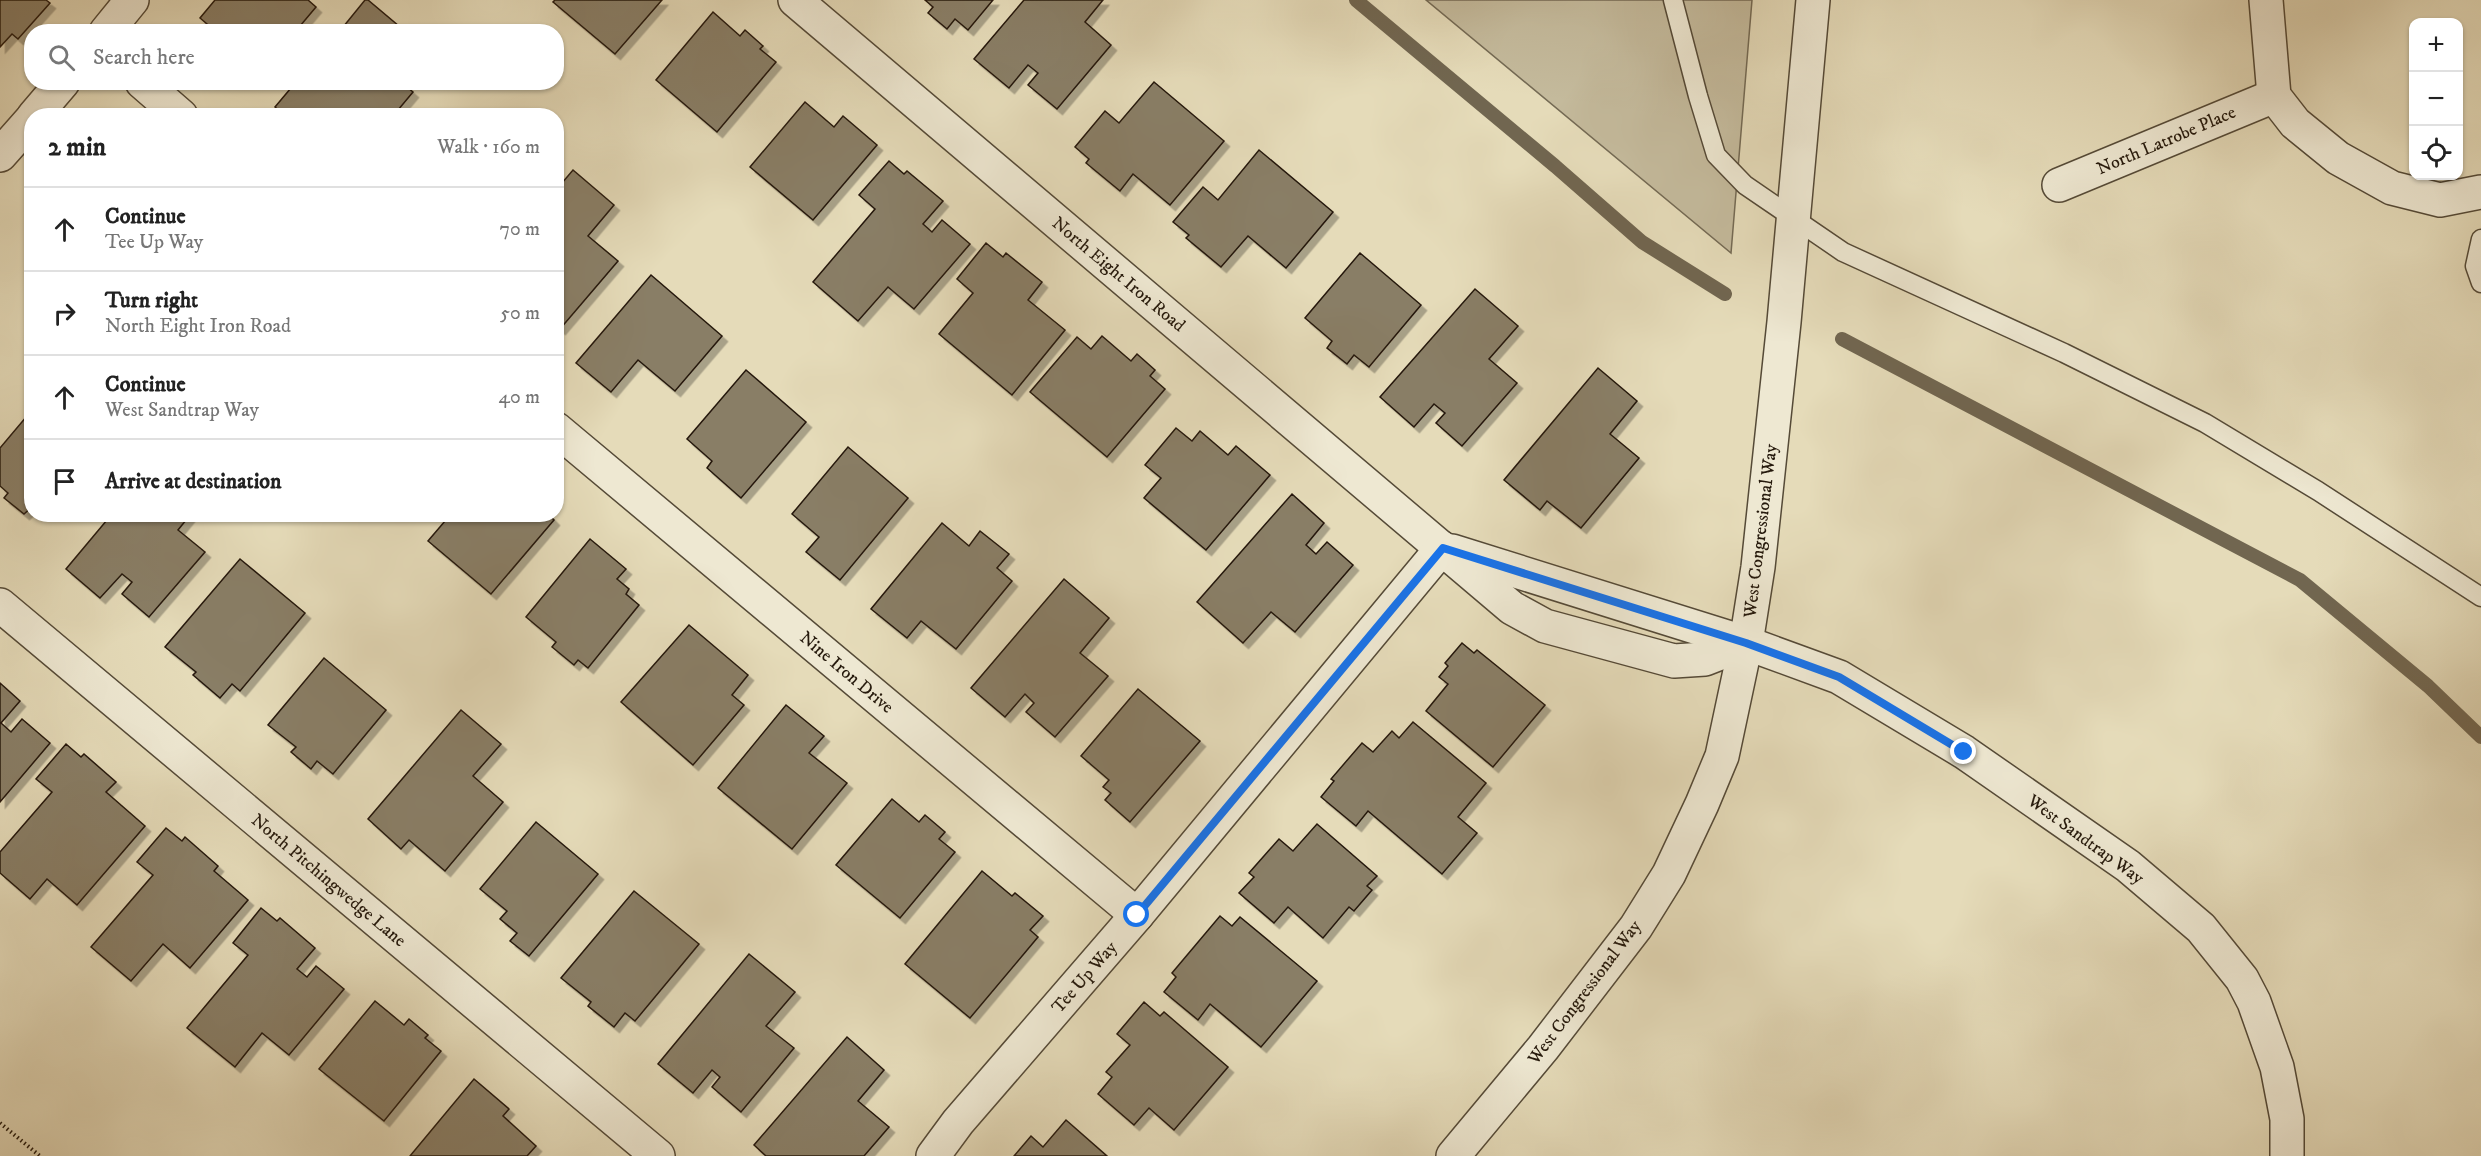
<!DOCTYPE html>
<meta charset="utf-8">
<style>
body{margin:0;font-family:"IM FELL DW Pica",serif;background:#f6f6f6;color:#222}
.controls{position:absolute;right:18px;top:18px;display:grid;overflow:hidden;border-radius:12px;box-shadow:0 2px 4px #0004}
.controls button{width:54px;height:54px;display:grid;place-items:center;padding:0;border:0;border-bottom:2px solid #e0e0e0;background:#fff;color:#222;font:30px sans-serif}
.stop{position:absolute;width:18px;height:18px;margin:-14px;border:4px solid #1a73e8;border-radius:50%;background:#fff}
.stop.end{background:#1a73e8;border-color:#fff;box-shadow:0 2px 6px #0008}
.list{margin:0;padding:0;list-style:none}
h2{display:flex;justify-content:space-between;align-items:center;height:78px;margin:0;padding:0 24px;font-size:26px}
h2 small{font-size:20px;font-weight:400;color:#767676}
.list li{display:grid;grid-template-columns:39px 1fr auto;gap:18px;align-items:center;box-sizing:border-box;height:84px;padding:0 24px;border-top:2px solid #e0e0e0}
.list b{display:block;font-size:22px;white-space:nowrap}
.list p{margin:0;font-size:20px;white-space:nowrap;color:#767676}
.list em{font-size:20px;font-style:normal;color:#767676}
.icon{flex:none;width:33px;height:33px;fill:none;stroke:currentColor;stroke-width:2;stroke-linecap:round;stroke-linejoin:round}
.map{position:relative;flex:none;width:2481px;height:1156px;overflow:hidden}
.search{position:absolute;background:#fff;box-shadow:0 2px 4px #0004;left:24px;top:24px;width:540px;height:66px;display:flex;align-items:center;gap:15px;box-sizing:border-box;padding:0 21px;border-radius:24px;color:#767676;font-size:22px}
.panel{position:absolute;background:#fff;box-shadow:0 2px 4px #0004;left:24px;top:108px;width:540px;height:414px;border-radius:24px}
.map>svg:first-child{display:block}
</style>
<div class="map">
<svg width="2481" height="1156" viewBox="0 0 2481 1156">
<defs>
<filter id="shadow"><feDropShadow dx="5.5" dy="5.5" stdDeviation="0" flood-color="#0004"/></filter>
</defs>
<rect width="100%" height="100%" fill="#e5dbb9"/>
<filter id="stains"><feTurbulence type="fractalNoise" baseFrequency=".00333" numOctaves="4"/><feColorMatrix values="0 0 0 0 .2 0 0 0 0 .09 0 0 0 0 .02 0 0 0 .5 -.17"/></filter>
<radialGradient id="worn" r=".72"><stop offset=".6" stop-color="#630" stop-opacity="0"/><stop offset="1" stop-color="#630" stop-opacity=".3"/></radialGradient>
<polygon fill="#c4ba9c" stroke="#746a54" stroke-width="1.5" points="1426,0 1752,0 1731,253"/>
<g fill="none" stroke-linecap="round" stroke-linejoin="round">
<g stroke="#716650" stroke-width="14">
<polyline points="1356,0 1555,166 1642,242 1725,294"/>
<polyline points="1842,339 2300,580 2428,686 2481,737"/>
</g>
</g>
<g fill="#897e66" stroke="#25190c" stroke-width="1.5" filter="url(#shadow)">
<polygon points="0,0 46,0 50,3 18,39 12,34 0,47"/>
<polygon points="215,0 308,0 316,7 295,32 213,32 214,30 200,18"/>
<polygon points="365,0 368,0 406,32 339,32"/>
<polygon points="555,0 662,0 615,54 553,2"/>
<polygon points="925,0 993,0 968,30 955,19 947,29 928,13 933,7"/>
<polygon points="1024,0 1103,0 1085,22 1111,45 1057,109 1028,85 1038,73 1028,65 1009,88 974,59"/>
<polygon points="713,12 740,36 745,30 763,46 760,49 776,62 717,132 656,80"/>
<polygon points="296,82 401,82 413,92 393,116 331,116 329,114 327,116 285,116 275,107"/>
<polygon points="1154,82 1224,141 1170,205 1133,174 1120,191 1086,163 1089,159 1075,147 1105,111 1119,123"/>
<polygon points="805,102 834,127 843,116 877,145 813,220 750,167"/>
<polygon points="1259,150 1333,212 1286,268 1248,236 1221,267 1186,238 1189,235 1173,222 1203,187 1218,200"/>
<polygon points="889,161 904,174 907,171 943,201 923,224 932,232 942,220 970,244 914,309 888,287 858,321 813,282 875,209 859,195"/>
<polygon points="573,170 614,205 588,236 618,261 560,329 556,326 556,190"/>
<polygon points="986,243 1003,257 1006,253 1042,282 1028,300 1065,330 1012,395 939,334 973,293 957,279"/>
<polygon points="1360,253 1421,305 1369,367 1354,355 1347,364 1327,348 1332,341 1305,318"/>
<polygon points="651,275 722,336 675,391 638,360 611,392 576,363"/>
<polygon points="1475,289 1518,326 1489,359 1517,383 1462,446 1436,423 1445,413 1434,404 1414,427 1380,397"/>
<polygon points="1102,336 1131,361 1137,354 1155,370 1150,376 1165,389 1107,457 1030,392 1077,337 1091,349"/>
<polygon points="1598,368 1637,401 1610,434 1639,458 1581,528 1547,501 1540,510 1504,480"/>
<polygon points="746,370 806,422 741,498 707,468 712,461 687,439"/>
<polygon points="32,410 32,507 24,514 4,498 8,493 0,486 0,448"/>
<polygon points="1176,428 1192,441 1200,431 1228,455 1236,446 1270,475 1206,550 1144,498 1161,478 1145,465"/>
<polygon points="848,447 908,498 840,580 806,552 819,537 792,514"/>
<polygon points="1292,494 1324,523 1306,545 1316,554 1327,542 1353,565 1295,632 1271,612 1243,643 1197,602"/>
<polygon points="112,514 191,514 178,530 205,552 149,617 122,594 132,582 122,574 100,598 66,569"/>
<polygon points="451,514 548,514 554,520 491,594 428,541"/>
<polygon points="942,523 969,546 980,531 1009,554 997,568 1012,581 956,649 921,621 907,638 871,609"/>
<polygon points="590,539 626,569 617,579 629,589 626,594 639,605 588,668 578,660 574,665 552,647 556,642 526,617"/>
<polygon points="240,559 305,613 240,691 232,684 220,698 193,675 196,672 165,647"/>
<polygon points="1064,579 1109,618 1080,653 1108,676 1055,737 1026,712 1034,703 1025,694 1005,717 971,688"/>
<polygon points="689,625 748,675 732,695 744,705 693,765 621,702"/>
<polygon points="1462,643 1474,653 1477,650 1545,705 1493,767 1426,711 1448,684 1439,677 1448,666 1445,663"/>
<polygon points="324,658 386,710 333,774 317,761 311,769 291,752 296,747 268,725"/>
<polygon points="0,683 20,701 1,723 11,732 22,719 50,743 0,802"/>
<polygon points="1138,689 1200,741 1130,822 1105,800 1111,793 1103,787 1109,780 1081,756"/>
<polygon points="786,705 824,736 809,753 847,783 792,849 718,788"/>
<polygon points="461,710 501,744 473,776 503,802 445,871 409,840 401,849 368,819"/>
<polygon points="1413,722 1486,783 1458,817 1477,833 1442,874 1368,811 1356,826 1321,797 1334,781 1331,779 1362,743 1373,752 1392,731 1399,738"/>
<polygon points="66,744 81,757 84,754 116,782 106,792 145,826 77,905 47,879 30,899 0,873 0,852 52,792 36,779"/>
<polygon points="892,799 919,822 925,815 945,832 939,839 955,852 900,918 836,865"/>
<polygon points="536,822 598,874 529,956 510,941 517,933 500,919 507,911 480,889"/>
<polygon points="1317,824 1377,876 1367,886 1372,890 1354,911 1349,907 1323,938 1288,907 1274,923 1239,893 1254,877 1249,873 1279,839 1293,851"/>
<polygon points="166,828 182,841 185,837 218,866 214,871 248,900 190,968 163,944 131,981 91,947 153,875 137,862"/>
<polygon points="982,871 1012,896 1015,893 1043,916 1030,930 1038,937 970,1018 905,964"/>
<polygon points="634,891 699,944 635,1021 625,1013 614,1027 588,1006 591,1002 561,978"/>
<polygon points="261,908 277,921 280,918 315,948 297,969 307,977 316,966 344,989 289,1055 262,1033 235,1067 187,1028 248,955 233,943"/>
<polygon points="1220,916 1232,926 1240,917 1317,981 1261,1047 1210,1004 1198,1020 1164,992 1176,977 1172,973"/>
<polygon points="749,954 795,992 766,1026 794,1048 741,1112 712,1087 720,1077 712,1070 693,1093 658,1064"/>
<polygon points="375,1001 404,1025 409,1019 428,1035 425,1038 441,1051 384,1121 319,1069"/>
<polygon points="1144,1002 1160,1016 1164,1012 1228,1067 1174,1130 1149,1108 1134,1125 1098,1094 1112,1077 1106,1072 1130,1045 1117,1034"/>
<polygon points="847,1037 884,1070 858,1101 889,1127 864,1156 766,1156 754,1145"/>
<polygon points="474,1079 509,1109 503,1116 536,1146 527,1156 410,1156"/>
<polygon points="1066,1120 1107,1156 1014,1156 1031,1136 1043,1147"/>
</g>
<g fill="none" stroke-linecap="round" stroke-linejoin="round">
<defs>
<g id="service">
<polyline points="1673,0 1698,96 1716,155 1745,185 1843,252 2064,353 2205,423 2318,491 2481,597"/>
<polyline points="2481,239 2475,266 2481,283"/>
</g>
<g id="minor">
<polyline points="795,0 1512,608 1545,626 1674,661 1705,659 1746,643"/>
<polyline points="2266,0 2274,96 2295,123 2338,158 2392,188 2440,200 2481,192"/>
<polyline points="106,32 132,0"/>
<polyline points="142,82 181,116"/>
<polyline points="34,116 63,82"/>
<polyline points="0,155 32,119"/>
<polyline points="2059,185 2274,96"/>
<polyline points="556,429 1137,915"/>
<polyline points="1452,551 1746,643 1839,677 1964,752 2128,866 2201,928 2242,979 2254,1002 2277,1067 2287,1119 2287,1156"/>
<polyline points="0,605 658,1156"/>
<polyline points="933,1156 958,1122 1137,915 1442,548"/>
</g>
<polyline id="tertiary" points="1453,1156 1543,1048 1636,927 1669,874 1702,804 1722,756 1746,643 1758,567 1784,322 1813,0"/>
</defs>
<use href="#service" stroke="#554a37" stroke-width="21"/>
<use href="#minor" stroke="#554a37" stroke-width="36"/>
<use href="#tertiary" stroke="#554a37" stroke-width="36"/>
<polyline stroke="#25190c" stroke-width="4" stroke-dasharray="1.5 3" stroke-linecap="butt" points="0,1123 40,1156"/>
<use href="#service" stroke="#eee8d2" stroke-width="18"/>
<use href="#minor" stroke="#eee8d2" stroke-width="33"/>
<use href="#tertiary" stroke="#eee8d2" stroke-width="33"/>
</g>
<g fill="none" stroke-linecap="round" stroke-linejoin="round">
<polyline stroke="#1a73e8" stroke-width="8" points="1137,915 1443,548 1746,643 1839,677 1964,752"/>
</g>
<g text-anchor="middle" stroke-width="5" stroke-linejoin="round" paint-order="stroke">
<g font-size="18" fill="#25190c" stroke="#eee8d2">
<text transform="translate(2166 140) rotate(-23)" y="6">North Latrobe Place</text>
<text transform="translate(1119 274) rotate(40)" y="6">North Eight Iron Road</text>
<text transform="translate(1760 531) rotate(-83)" y="6">West Congressional Way</text>
<text transform="translate(847 672) rotate(40)" y="6">Nine Iron Drive</text>
<text transform="translate(2086 839) rotate(36)" y="6">West Sandtrap Way</text>
<text transform="translate(329 880) rotate(40)" y="6">North Pitchingwedge Lane</text>
<text transform="translate(1084 977) rotate(-49)" y="6">Tee Up Way</text>
<text transform="translate(1584 992) rotate(-53)" y="6">West Congressional Way</text>
</g>
</g>
<rect width="100%" height="100%" filter="url(#stains)"/>
<rect width="100%" height="100%" fill="url(#worn)"/>
</svg>
<div class="controls">
<button>+</button>
<button>−</button>
<button><svg class="icon" aria-label="locate" viewBox="0 0 24 24"><circle cx="12" cy="12" r="6"/><path d="M12 2v4M12 18v4M2 12h4M18 12h4"/></svg></button>
</div>
<div class="stop" style="left:1137px;top:915px"></div>
<div class="stop end" style="left:1964px;top:752px"></div>
<div class="search"><svg class="icon" aria-label="search" viewBox="0 0 24 24"><circle cx="10" cy="10" r="6"/><path d="M15 15l6 6"/></svg>Search here</div>
<section class="panel">
<h2>2 min<small>Walk · 160 m</small></h2>
<ul class="list">
<li><svg class="icon" aria-label="ahead" viewBox="0 0 24 24"><path d="M12 20V5M6 11l6-6 6 6"/></svg><div><b>Continue</b><p>Tee Up Way</p></div><em>70 m</em></li>
<li><svg class="icon" aria-label="right" viewBox="0 0 24 24"><path d="M7 20v-9h11M14 6l5 5-5 5"/></svg><div><b>Turn right</b><p>North Eight Iron Road</p></div><em>50 m</em></li>
<li><svg class="icon" aria-label="ahead" viewBox="0 0 24 24"><path d="M12 20V5M6 11l6-6 6 6"/></svg><div><b>Continue</b><p>West Sandtrap Way</p></div><em>40 m</em></li>
<li><svg class="icon" aria-label="arrive" viewBox="0 0 24 24"><path d="M6 21V4h12l-3 4 3 4H6"/></svg><div><b>Arrive at destination</b></div></li>
</ul>
</section>
</div>
